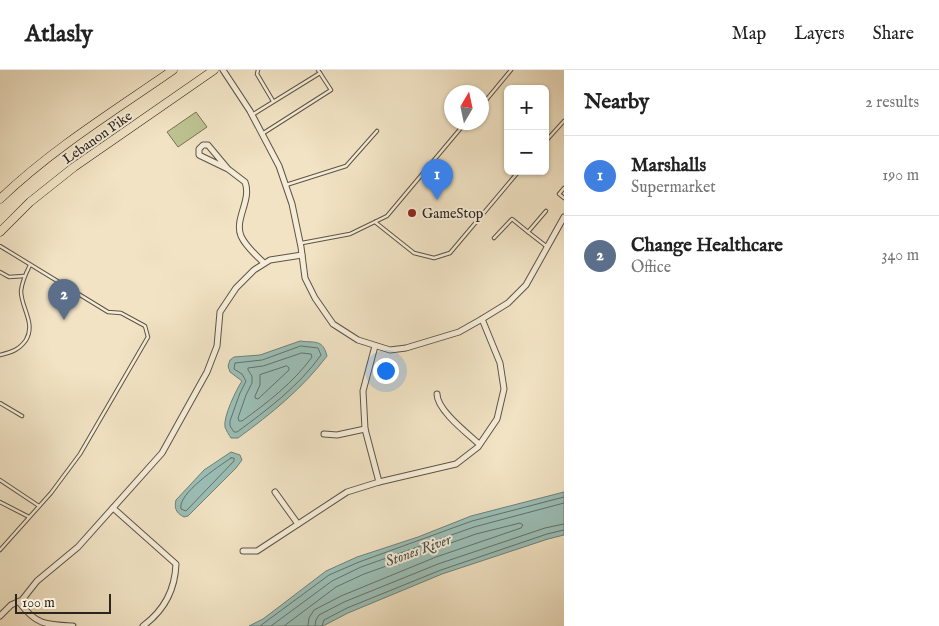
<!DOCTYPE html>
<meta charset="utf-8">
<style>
body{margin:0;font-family:"IM FELL English",serif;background:#f2f2f2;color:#222}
.controls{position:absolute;right:15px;top:15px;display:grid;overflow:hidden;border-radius:8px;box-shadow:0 1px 4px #0004}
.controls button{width:45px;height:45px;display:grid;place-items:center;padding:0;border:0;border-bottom:1px solid #e0e0e0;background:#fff;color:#222;font:25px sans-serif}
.compass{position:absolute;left:444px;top:15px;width:45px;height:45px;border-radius:50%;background:#fff;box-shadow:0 1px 4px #0004;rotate:9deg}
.scale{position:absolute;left:15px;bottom:12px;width:96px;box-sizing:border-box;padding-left:5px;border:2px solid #2c251c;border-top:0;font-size:14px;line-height:18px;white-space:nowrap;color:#2c251c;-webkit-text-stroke:4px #f6edd9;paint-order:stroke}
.you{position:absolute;left:385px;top:300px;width:18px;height:18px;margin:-12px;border:4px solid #fff;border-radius:50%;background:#1a73e8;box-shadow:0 0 0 8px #1a73e833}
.badge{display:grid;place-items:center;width:32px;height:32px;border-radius:50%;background:#8f2418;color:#fff;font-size:16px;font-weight:700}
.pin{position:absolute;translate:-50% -41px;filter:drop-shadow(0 1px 2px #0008)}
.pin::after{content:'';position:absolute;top:26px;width:18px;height:15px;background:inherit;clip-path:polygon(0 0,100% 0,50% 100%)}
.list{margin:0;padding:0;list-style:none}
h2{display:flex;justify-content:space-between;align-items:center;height:65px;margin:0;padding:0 20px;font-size:21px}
h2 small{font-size:16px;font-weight:400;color:#767676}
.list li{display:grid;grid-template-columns:32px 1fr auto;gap:15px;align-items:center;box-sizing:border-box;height:80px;padding:0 20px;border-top:1px solid #e0e0e0}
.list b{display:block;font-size:19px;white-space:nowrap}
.list p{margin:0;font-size:16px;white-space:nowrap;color:#767676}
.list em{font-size:16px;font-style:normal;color:#767676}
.map{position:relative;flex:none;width:564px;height:556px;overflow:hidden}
header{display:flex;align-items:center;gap:30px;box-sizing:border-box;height:70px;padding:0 25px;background:#fff;border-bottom:1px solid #e0e0e0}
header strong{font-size:24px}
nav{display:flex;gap:28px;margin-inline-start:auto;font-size:18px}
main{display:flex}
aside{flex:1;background:#fff}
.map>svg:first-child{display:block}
</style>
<header>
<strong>Atlasly</strong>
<nav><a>Map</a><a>Layers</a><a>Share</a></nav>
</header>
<main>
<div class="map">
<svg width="564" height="556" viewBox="0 0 564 556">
<rect width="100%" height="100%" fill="#f1e3c4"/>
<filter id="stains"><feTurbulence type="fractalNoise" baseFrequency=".004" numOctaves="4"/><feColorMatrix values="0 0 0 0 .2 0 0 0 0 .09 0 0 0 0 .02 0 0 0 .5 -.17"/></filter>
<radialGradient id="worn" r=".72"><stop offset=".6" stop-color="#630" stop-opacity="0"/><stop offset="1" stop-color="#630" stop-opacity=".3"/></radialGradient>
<polygon fill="#bdc391" stroke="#747456" points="196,42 207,57 178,77 167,62"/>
<g fill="#9bbeb6" stroke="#6f8178">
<path d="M 300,271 C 315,273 323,269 327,286 C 303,318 271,344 238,368 L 231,368 C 229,365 226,360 225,357 C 223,347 236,320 242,311 L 230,302 L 228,296 L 230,290 L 234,287 L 260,285 Z"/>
<path d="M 231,382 L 240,385 L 242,390 L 236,398 L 188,446 L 184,447 C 176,443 174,438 176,430 L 204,400 Z"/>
<polygon points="564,422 564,465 548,469 442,504 348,543 323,556 249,556 263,549 326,501 357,487 418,467 471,446"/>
</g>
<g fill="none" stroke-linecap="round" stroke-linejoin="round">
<g stroke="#647269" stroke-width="1">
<path d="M 301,276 L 318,278 L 321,285 C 299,316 267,340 237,362 L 234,362 L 230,356 L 230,351 L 240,323 L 246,311 L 242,304 L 234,299 L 235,293 L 262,290 Z"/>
<path d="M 302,283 L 311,284 L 312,287 C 294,312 267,333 242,351 L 239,351 L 238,348 L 246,325 L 252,313 L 252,306 L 248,300 L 248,298 L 263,296 Z"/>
<polygon points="287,296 289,298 289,300 258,329 255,328 255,326 260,315 260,305"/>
<path d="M 231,388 L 234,388 L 234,391 L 186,441 L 181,439 C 177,424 219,396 231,388 Z"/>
<polyline points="260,556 329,505 359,492 472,451 564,427"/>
<polyline points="271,556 332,511 361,497 474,457 564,433"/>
<polyline points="284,556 336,517 364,504 476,464 520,453 523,455 521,458 436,487 341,526 314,540 309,548 308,556"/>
<polyline points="315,556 316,550 319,545 344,532 438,494 545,458 564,454"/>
<polyline points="322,556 324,550 347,538 441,500 547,464 564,460"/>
</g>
<defs>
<g id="lane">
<polyline points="258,0 257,4 273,31"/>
<polyline points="482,35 511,0"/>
<polyline points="252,45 320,3"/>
<polyline points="262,64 331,20 318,0"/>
<polyline points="545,72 564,51"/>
<polyline points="286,115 346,96 377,61"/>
<polyline points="564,118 559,124 564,128"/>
<polyline points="546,141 528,162 546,176"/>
<polyline points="375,152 414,183 434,188 450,183 519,101"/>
<polyline points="494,168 512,149 528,162"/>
<polyline points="302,173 350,164 387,146 466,52"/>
<polyline points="0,176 108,242 121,243 145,256 148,267 80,384 51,423 0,480"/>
<polyline points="0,202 9,207 24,206"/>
<path d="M 0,285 C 12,282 19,280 26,270 C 36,253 21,238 21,221 C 22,211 26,203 30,195"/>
<polyline points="0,333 22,346"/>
<polyline points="0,410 39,436"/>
<polyline points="0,432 29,447"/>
</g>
<g id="street">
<polyline points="223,0 250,41 279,96 292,134 301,177 305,208 315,228 333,254 358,270 390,280 406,278 459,262 482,249 508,233 526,215 564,147"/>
<path d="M 228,99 L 201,86 L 199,85 L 199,79 L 203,75 L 208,75 L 228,99 L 245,112 C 252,130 234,149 241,166 C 246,177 256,185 264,193"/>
<polyline points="375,276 363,321 365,359 379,412"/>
<path d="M 437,324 C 437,340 467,363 479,374"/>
<polyline points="324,364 337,365 365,359"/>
<polyline points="275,422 298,454"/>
<path d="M 113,438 L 176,494 C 175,520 165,540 143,556"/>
<polyline points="243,481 257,481 347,422 379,412 456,394 478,377 497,349 504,319 500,293 482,249"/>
<path d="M 19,532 C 36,555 46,555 73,556"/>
<polyline points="0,546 11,535 22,530 37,511 78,477 162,383 207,302 217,276 220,242 236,218 254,200 270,190 302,185"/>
</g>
<g id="primary">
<path d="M 0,129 C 52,79 114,41 173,0"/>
<polyline points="0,162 30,132 74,97 214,0"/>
</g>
</defs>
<use href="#lane" stroke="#5d5446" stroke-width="4.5"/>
<use href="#street" stroke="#5d5446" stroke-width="7"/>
<use href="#primary" stroke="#2c251c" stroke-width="9"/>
<use href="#lane" stroke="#f6edd9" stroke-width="2.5"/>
<use href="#street" stroke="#f6edd9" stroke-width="5"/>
<use href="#primary" stroke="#f1e3c4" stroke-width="8"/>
</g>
<circle fill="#8f2418" stroke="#f6edd9" stroke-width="2" cx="412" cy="143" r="5"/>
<g text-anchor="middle" stroke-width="4" stroke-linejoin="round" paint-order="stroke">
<g font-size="14" fill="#2c251c" stroke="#f6edd9">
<text transform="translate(97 67) rotate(-35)" y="5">Lebanon Pike</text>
</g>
<g font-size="14" fill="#2c251c" stroke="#f6edd9" text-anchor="start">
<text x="422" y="148">GameStop</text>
</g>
<g font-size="15" font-style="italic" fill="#4d534a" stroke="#f6edd9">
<text transform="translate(418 480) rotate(-20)" y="5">Stones River</text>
</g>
</g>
<rect width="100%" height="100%" filter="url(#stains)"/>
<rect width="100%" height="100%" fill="url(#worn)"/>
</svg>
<div class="controls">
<button>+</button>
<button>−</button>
</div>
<svg class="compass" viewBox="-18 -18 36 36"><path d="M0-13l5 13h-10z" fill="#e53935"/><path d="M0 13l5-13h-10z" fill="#767676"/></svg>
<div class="scale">100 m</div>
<div class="you"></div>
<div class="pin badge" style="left:437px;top:130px;background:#3f7fe0">1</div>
<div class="pin badge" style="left:64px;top:250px;background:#5c6f8a">2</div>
</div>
<aside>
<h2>Nearby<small>2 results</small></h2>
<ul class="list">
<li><span class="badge" style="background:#3f7fe0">1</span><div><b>Marshalls</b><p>Supermarket</p></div><em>190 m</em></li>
<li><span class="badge" style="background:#5c6f8a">2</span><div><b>Change Healthcare</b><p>Office</p></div><em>340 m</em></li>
</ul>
</aside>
</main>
